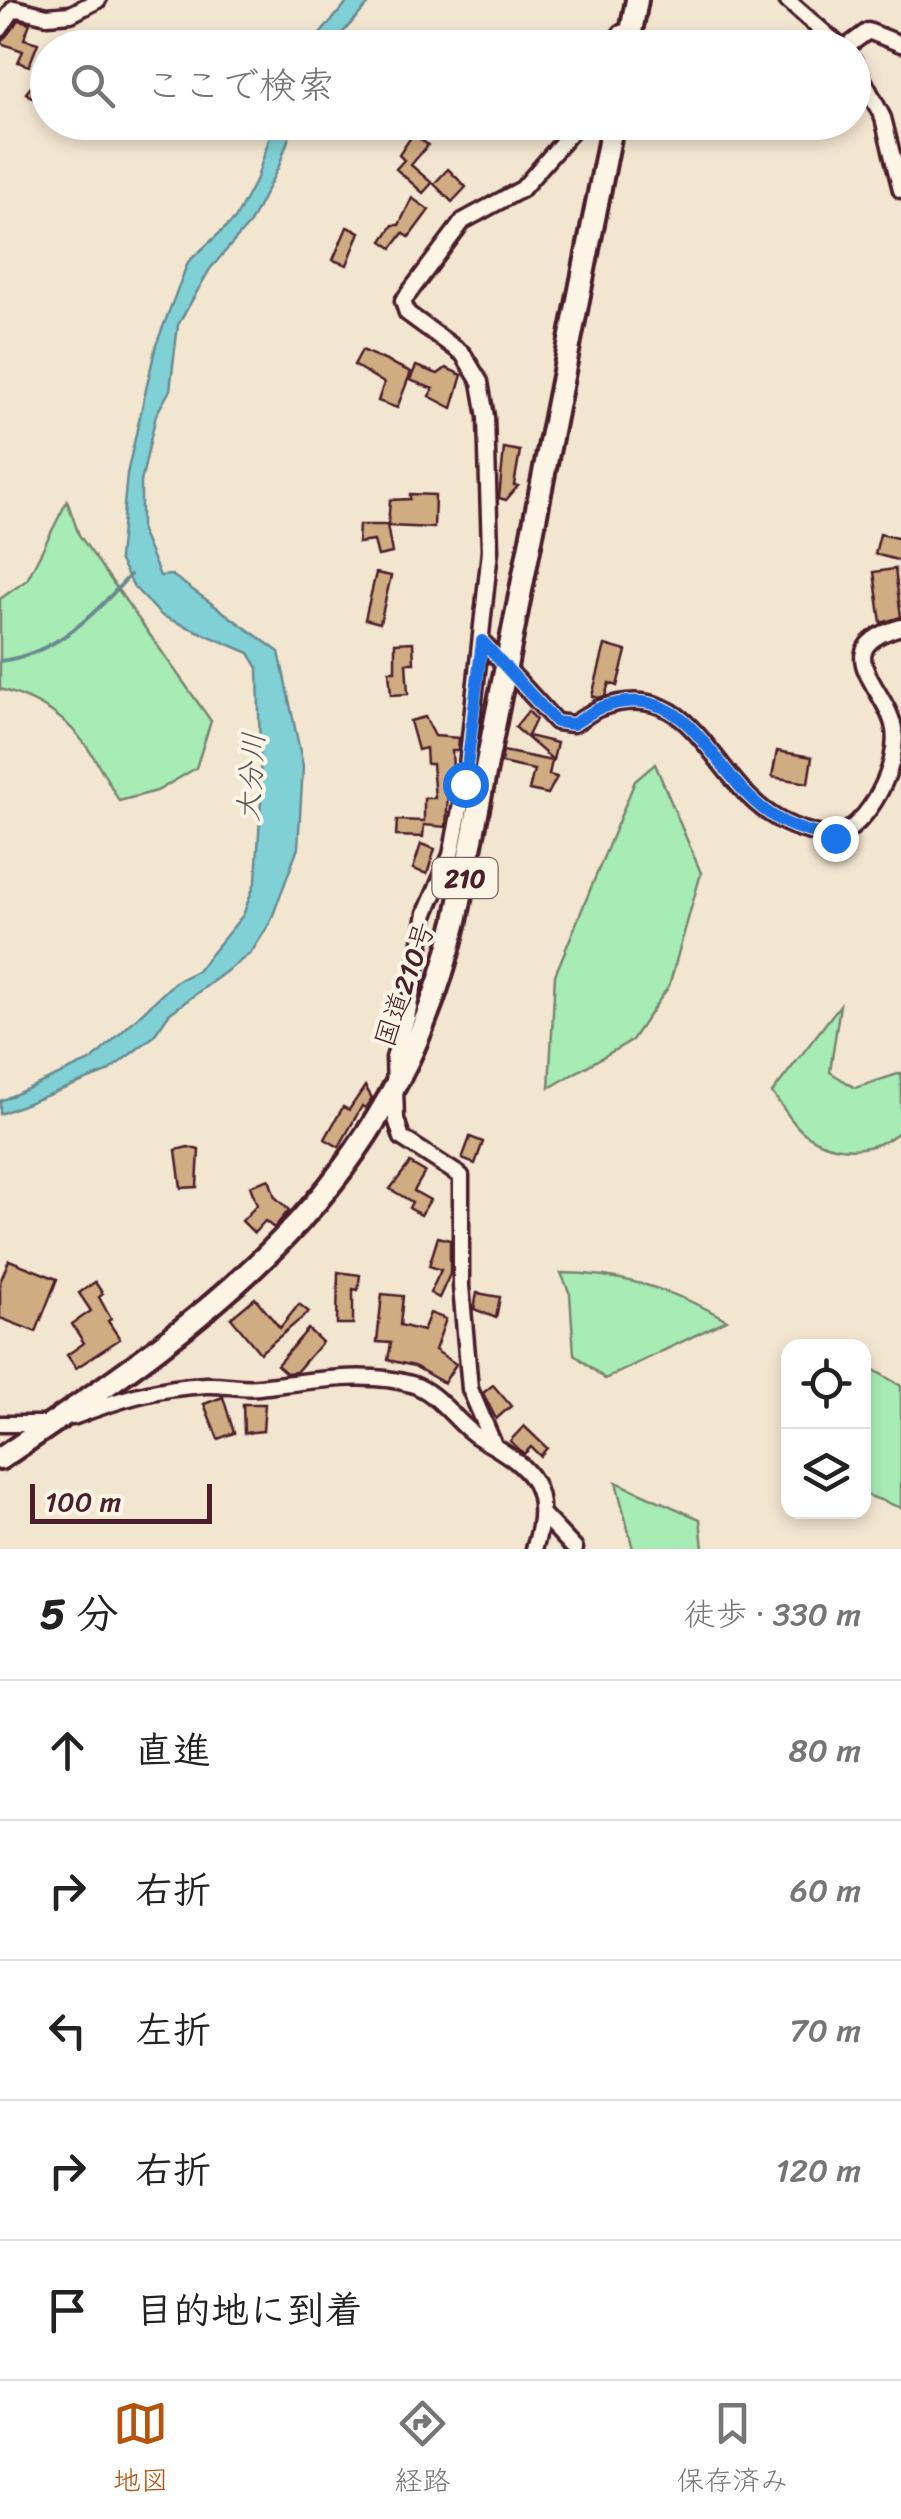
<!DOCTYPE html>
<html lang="ja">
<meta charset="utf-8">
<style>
body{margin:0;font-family:Sriracha,"Klee One",sans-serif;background:#f2f2f2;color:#222}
.controls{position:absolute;right:30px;bottom:30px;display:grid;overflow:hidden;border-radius:20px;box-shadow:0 5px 15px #0003}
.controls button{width:90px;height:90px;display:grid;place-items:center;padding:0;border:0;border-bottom:2px solid #e0e0e0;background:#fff;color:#222;font:50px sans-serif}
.scale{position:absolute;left:30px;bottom:25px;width:182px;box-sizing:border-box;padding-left:10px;border:5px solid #4a1f2b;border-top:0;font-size:28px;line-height:35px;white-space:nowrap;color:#4a1f2b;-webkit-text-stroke:8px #fcf5e5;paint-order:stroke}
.stop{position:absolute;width:30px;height:30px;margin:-22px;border:8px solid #1a73e8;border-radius:50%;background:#fff}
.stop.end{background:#1a73e8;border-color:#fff;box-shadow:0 2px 10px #0008}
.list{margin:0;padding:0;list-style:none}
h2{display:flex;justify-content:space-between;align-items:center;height:130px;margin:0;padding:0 40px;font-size:42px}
h2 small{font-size:32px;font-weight:400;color:#767676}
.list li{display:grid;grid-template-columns:65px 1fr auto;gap:30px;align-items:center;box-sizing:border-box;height:140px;padding:0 40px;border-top:2px solid #e0e0e0}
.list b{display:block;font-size:38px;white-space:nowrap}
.list em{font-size:32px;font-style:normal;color:#767676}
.icon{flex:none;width:55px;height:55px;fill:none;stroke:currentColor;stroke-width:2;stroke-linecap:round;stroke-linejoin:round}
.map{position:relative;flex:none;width:901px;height:1549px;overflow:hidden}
.search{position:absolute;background:#fff;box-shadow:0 5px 15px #0003;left:30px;right:30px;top:30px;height:110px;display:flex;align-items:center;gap:25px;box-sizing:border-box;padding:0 35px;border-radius:55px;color:#767676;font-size:38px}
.sheet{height:830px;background:#fff}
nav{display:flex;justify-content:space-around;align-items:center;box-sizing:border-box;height:140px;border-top:2px solid #e0e0e0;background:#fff;font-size:28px;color:#767676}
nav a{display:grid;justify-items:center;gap:5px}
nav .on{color:#b45309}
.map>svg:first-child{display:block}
</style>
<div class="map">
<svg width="901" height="1549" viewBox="0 0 901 1549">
<rect width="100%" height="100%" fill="#f3e6d1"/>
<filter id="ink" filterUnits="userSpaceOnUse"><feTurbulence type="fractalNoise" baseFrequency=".01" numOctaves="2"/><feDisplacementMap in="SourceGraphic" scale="20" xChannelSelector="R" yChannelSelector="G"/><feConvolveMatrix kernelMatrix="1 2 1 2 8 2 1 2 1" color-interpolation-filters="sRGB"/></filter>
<g filter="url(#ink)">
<g fill="#a7ebb5" stroke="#788570" stroke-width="2.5">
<path d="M 67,501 L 79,535 L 211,721 L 196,768 L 157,791 L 119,801 C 87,743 69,708 0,689 L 0,599 L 27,580 Z"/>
<polygon points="655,764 701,873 669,986 632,1040 549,1088 555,975 635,781"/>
<path d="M 840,1005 L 830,1072 L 855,1088 L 901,1073 L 901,1130 C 876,1153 836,1155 807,1135 C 794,1127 782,1105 772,1093 Z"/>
<path d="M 561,1273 C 621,1273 675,1290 727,1320 L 605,1379 L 574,1354 L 570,1294 Z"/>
<polygon points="864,1364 901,1386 901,1508 864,1494"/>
<polygon points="616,1482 700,1519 703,1549 633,1549"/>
</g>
<g fill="#7fd1d5" stroke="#6a8a91" stroke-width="2.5">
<polygon points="349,0 372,0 339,37 335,47 309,47"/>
<polygon points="274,123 294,123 279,166 250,223 210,269 178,325 170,390 156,415 141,482 141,531 160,576 172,575 279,652 303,766 298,848 270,923 251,953 169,1014 153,1037 107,1072 0,1114 0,1101 92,1060 175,982 197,971 243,915 256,880 261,801 258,668 249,653 162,616 134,587 119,559 127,474 156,345 188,262 235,219 257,178"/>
</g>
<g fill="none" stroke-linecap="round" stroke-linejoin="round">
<path stroke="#6a8a91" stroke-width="4" d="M 0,661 C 56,654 94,615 130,575"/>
</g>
<g fill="#d0ac83" stroke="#4a1f2b" stroke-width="2.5">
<polygon points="19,20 30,23 24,39 38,43 29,66 18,62 23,51 0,43"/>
<polygon points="41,75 48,80 48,99 34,99 26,93"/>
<polygon points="413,134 428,145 411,165 432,183 423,193 396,169 404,160 399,155"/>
<polygon points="448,169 466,187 452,202 434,184"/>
<polygon points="412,198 429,210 409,237 403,233 392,248 382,241 393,225 399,225"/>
<polygon points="347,227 360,232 347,265 333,260"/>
<polygon points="362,350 411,372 397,408 378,401 384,383 354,365"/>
<polygon points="416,366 438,374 446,368 462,375 452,408 429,396 433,389 410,380"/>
<polygon points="504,448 520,451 514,485 518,486 506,500 499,498"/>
<polygon points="410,494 435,495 434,528 388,526 390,500 410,499"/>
<polygon points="359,525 387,525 392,553 378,556 374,541 358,543"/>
<polygon points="880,534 901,539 901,561 875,554"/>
<polygon points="895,569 901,617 881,623 874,572"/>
<polygon points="376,573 391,576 380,623 365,619"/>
<polygon points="413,642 414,663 406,663 408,694 391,695 389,671 395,671 395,643"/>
<polygon points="605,645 626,651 617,686 609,683 605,696 598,698 592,696"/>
<polygon points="528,711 536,719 528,736 557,743 553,760 515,727"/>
<polygon points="425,717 435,736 459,738 458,751 452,751 454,787 448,793 446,827 424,825 423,837 396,836 397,820 424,821 424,798 435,798 432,764 427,764 426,748 418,750 410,721"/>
<polygon points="503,751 552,761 549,775 557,777 548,794 529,790 534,770 501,763"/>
<polygon points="777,751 812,757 808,783 772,777"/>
<polygon points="421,844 435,849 427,874 413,869"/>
<polygon points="365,1086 372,1098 365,1108 362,1106 339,1147 325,1139 343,1107 349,1110"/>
<polygon points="470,1137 483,1142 475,1164 462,1159"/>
<polygon points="188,1147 199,1150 197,1187 181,1188 176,1150"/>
<polygon points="410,1163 425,1172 414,1191 430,1200 421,1215 409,1208 412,1202 390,1189"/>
<polygon points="269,1179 275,1197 289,1210 274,1228 265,1221 254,1233 242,1221 257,1205 250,1186"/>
<polygon points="438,1237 450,1240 450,1274 439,1298 430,1293 441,1270 429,1266"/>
<polygon points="9,1260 57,1279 36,1332 0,1318 0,1282"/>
<polygon points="338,1272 360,1275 358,1290 353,1289 353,1324 337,1324"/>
<polygon points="95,1282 103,1294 99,1297 111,1319 108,1321 120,1339 76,1368 67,1355 84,1343 72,1324 91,1311 79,1293"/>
<polygon points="477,1293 500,1297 496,1318 474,1309"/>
<polygon points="382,1294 403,1296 400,1325 423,1331 430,1313 446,1319 435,1350 456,1364 444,1383 414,1366 388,1360 391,1343 377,1342"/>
<polygon points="255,1298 280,1328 299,1304 309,1312 260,1353 231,1318"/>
<polygon points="308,1329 322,1342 296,1372 286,1373 277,1365"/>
<polygon points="493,1385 511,1406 496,1419 483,1393"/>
<polygon points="223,1397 234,1433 218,1439 204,1404"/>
<polygon points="243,1404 265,1404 263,1431 244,1433"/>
<polygon points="524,1426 547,1448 540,1456 531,1447 524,1454 510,1441"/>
</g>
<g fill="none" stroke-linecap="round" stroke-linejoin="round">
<defs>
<g id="minor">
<polyline points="787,0 842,48"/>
<polyline points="0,29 14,8 47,16 71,14 98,0"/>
<polyline points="613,48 621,33 631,30"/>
<polyline points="845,48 868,31 901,44"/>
<polyline points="854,62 883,118 901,190"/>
<path d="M 482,641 L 556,722 L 573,724 C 582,720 590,712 600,708 C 692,675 707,772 770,814 C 790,828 812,833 835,838 C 869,825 900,765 894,729 C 887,687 824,649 901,627"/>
<path d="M 73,1417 C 117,1400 158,1387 206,1385 C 223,1384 242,1389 259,1387 C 305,1382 366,1370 411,1384 C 441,1393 457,1426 483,1440 C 533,1467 554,1491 534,1549"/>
<polyline points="0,1424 47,1424"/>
<polyline points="494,1445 470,1389 461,1286 461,1176 402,1138 396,1119 394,1058 407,1018 426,913 451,855 465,784 490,551 486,417 480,382 463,354 407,313 403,301 463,221 522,189 580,122"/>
<polyline points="543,1515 575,1549"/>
</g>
<g id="highway">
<polyline points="628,48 637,0"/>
<path d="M 0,1459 C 215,1314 393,1190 456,921 L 613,122"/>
</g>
</defs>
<use href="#minor" stroke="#4a1f2b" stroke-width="21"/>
<use href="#highway" stroke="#4a1f2b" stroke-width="28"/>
<use href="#minor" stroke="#fcf5e5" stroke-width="14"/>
<use href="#highway" stroke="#fcf5e5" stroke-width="20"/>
</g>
</g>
<g fill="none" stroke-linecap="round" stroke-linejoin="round" filter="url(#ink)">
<path stroke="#1a73e8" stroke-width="12" d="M 465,784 L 482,641 L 556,722 L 573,724 C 582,720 590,712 600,708 C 691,675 708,772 770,814 C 790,828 812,833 835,838"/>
</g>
<g text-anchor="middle" stroke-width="8" stroke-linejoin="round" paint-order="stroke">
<rect fill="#fcf5e5" stroke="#7f5f63" stroke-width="2.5" x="432.5" y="858" width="65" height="40" rx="8"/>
<g font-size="25" font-weight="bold" fill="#4a1f2b">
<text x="465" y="887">210</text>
</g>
<g font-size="28" fill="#4a1f2b" stroke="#fcf5e5">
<text transform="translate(404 984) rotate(-71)" y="10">国道210号</text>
</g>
<g font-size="30" font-style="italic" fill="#5a545e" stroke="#fcf5e5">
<text transform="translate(251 777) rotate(-86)" y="10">大分川</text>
</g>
</g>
</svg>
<div class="controls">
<button><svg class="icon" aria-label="locate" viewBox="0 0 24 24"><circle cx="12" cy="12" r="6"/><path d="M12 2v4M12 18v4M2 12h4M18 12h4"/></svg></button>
<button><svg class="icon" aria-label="layers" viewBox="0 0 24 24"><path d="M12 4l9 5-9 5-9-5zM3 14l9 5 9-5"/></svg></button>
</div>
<div class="scale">100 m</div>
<div class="stop" style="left:465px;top:784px"></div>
<div class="stop end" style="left:835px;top:838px"></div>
<div class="search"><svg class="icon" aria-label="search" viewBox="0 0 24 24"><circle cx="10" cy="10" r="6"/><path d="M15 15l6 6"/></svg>ここで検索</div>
</div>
<section class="sheet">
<h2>5 分<small>徒歩 · 330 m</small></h2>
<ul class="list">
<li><svg class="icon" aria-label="ahead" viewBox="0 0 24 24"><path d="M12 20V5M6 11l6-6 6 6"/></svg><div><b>直進</b></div><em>80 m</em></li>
<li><svg class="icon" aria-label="right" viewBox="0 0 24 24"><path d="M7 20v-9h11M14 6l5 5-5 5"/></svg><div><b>右折</b></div><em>60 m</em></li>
<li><svg class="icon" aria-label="left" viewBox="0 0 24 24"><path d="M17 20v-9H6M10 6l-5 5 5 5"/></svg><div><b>左折</b></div><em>70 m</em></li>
<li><svg class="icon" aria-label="right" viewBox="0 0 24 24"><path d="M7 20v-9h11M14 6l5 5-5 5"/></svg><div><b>右折</b></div><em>120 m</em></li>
<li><svg class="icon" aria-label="arrive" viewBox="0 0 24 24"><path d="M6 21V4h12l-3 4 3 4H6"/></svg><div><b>目的地に到着</b></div></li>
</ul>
</section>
<nav>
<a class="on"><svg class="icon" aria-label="map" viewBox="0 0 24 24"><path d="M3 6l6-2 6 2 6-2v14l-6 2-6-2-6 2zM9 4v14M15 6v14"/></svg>地図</a>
<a><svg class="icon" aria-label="directions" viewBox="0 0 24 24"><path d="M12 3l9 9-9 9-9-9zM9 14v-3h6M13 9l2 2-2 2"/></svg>経路</a>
<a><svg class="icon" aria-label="saved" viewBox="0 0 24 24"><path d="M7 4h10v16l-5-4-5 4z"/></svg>保存済み</a>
</nav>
